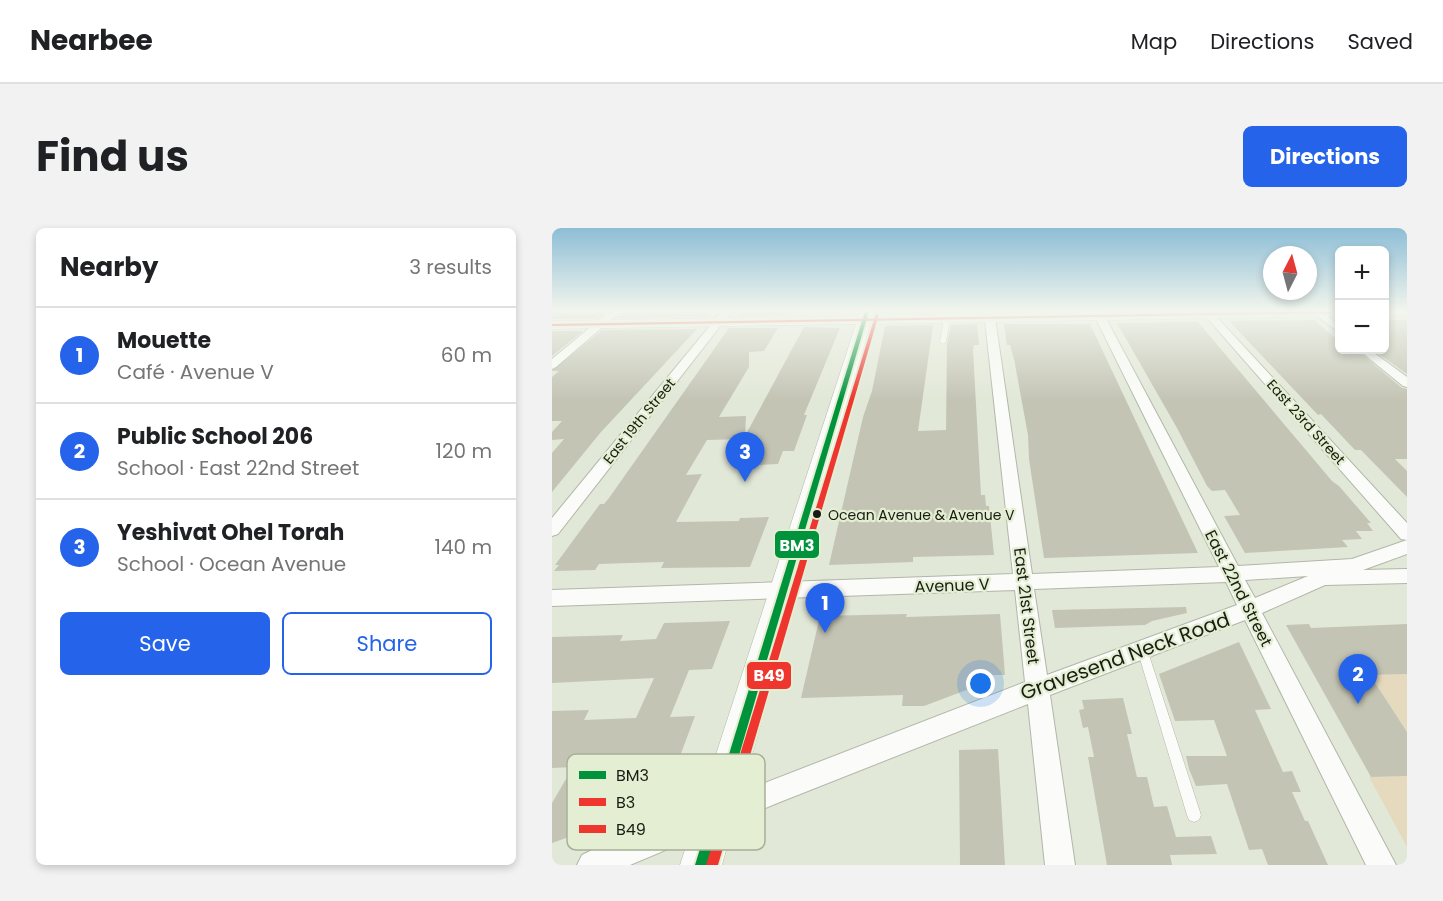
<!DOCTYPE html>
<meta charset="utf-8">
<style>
body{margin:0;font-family:Poppins,sans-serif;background:#f2f2f2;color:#202124}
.controls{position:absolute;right:18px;top:18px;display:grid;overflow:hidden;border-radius:9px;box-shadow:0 3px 9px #0003}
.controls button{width:54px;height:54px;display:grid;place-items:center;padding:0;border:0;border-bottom:2px solid #e0e0e0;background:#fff;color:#202124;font:30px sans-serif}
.compass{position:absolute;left:711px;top:18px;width:54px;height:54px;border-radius:50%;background:#fff;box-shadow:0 3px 9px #0003;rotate:6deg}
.you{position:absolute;left:429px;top:456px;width:21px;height:21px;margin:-15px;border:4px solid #fff;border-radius:50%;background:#1a73e8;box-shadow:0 0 0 9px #1a73e833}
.badge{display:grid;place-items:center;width:39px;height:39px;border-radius:50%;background:#2563eb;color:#fff;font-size:20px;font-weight:700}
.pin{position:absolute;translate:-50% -50px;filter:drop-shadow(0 2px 3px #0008)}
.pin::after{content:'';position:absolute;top:32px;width:21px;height:18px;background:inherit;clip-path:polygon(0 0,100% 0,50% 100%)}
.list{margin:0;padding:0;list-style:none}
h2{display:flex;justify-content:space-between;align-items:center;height:78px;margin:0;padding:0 24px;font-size:26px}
h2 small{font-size:20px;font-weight:400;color:#757577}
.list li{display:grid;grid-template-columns:39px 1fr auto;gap:18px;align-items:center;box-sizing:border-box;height:96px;padding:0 24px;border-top:2px solid #e0e0e0}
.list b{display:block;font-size:22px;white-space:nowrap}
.list p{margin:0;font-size:20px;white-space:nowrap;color:#757577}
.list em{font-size:20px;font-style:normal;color:#757577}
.actions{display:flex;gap:12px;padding:18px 24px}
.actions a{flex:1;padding:14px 0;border:2px solid #2563eb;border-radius:9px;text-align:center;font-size:21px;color:#2563eb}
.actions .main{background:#2563eb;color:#fff}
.map{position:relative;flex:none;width:855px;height:637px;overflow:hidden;border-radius:9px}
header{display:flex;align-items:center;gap:36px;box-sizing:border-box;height:84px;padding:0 30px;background:#fff;border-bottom:2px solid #e0e0e0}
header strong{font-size:28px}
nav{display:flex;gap:33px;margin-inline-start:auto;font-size:21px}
.intro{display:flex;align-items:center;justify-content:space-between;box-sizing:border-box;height:144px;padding:0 36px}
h1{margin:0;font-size:42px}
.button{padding:15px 27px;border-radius:9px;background:#2563eb;color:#fff;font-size:21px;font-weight:700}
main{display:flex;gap:36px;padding:0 36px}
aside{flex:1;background:#fff;border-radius:9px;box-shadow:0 3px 9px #0003}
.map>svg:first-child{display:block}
</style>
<header>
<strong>Nearbee</strong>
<nav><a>Map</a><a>Directions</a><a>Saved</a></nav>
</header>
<div class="intro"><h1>Find us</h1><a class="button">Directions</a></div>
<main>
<aside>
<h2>Nearby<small>3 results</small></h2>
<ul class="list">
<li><span class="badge">1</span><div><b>Mouette</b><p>Café · Avenue V</p></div><em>60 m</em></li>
<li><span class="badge">2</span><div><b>Public School 206</b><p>School · East 22nd Street</p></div><em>120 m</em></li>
<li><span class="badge">3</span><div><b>Yeshivat Ohel Torah</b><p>School · Ocean Avenue</p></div><em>140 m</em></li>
</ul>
<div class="actions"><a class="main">Save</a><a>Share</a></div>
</aside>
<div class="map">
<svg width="855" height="637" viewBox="0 0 855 637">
<rect width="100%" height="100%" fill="#e2e8d8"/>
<g fill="#e6dabe">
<polygon points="855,446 855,504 818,447"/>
<polygon points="855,548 855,619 817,549"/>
</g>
<g fill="#c3c4b4">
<polygon points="0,83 55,83 46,90 0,91"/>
<polygon points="71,83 160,83 156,88 65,90"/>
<polygon points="190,83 237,83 234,87 186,88"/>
<polygon points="762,92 788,114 788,122 805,122 850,160 855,161 855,231 843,231 855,243 855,269 809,222 803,222 769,186 766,187 677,93"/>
<polygon points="832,92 855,92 855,146 821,122 832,122"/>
<polygon points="646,94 780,253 787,258 819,295 815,295 821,303 804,303 810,311 790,312 796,319 693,325 672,288 688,287 673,262 660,263 655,258 625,200 565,95"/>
<polygon points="425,96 427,117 422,117 421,122 429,267 433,267 434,278 437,278 442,327 361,329 361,334 277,337 311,189 320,163 333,98 381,97 366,203 394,202 395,116 399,97"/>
<polygon points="452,96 538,96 646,325 492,330 477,231 476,207 462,131 458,117 455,117"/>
<polygon points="252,99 288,100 252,187 255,187 242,223 231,223 226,236 185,238 192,224 185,224 192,211 155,212 134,247 150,246 124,294 187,293 188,290 217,289 198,339 109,340 112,334 77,335 47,336 43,342 2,343 7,337 3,337 48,276 52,276 57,270 177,100 226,100 212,123 197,124 197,139 167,189 194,188 193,208"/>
<polygon points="145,101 49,204 0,264 0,225 12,211 0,212 0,204 10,193 0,193 0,149 7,143 0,143 50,102"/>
<polygon points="0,103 31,103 0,128"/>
<polygon points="634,379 635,385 600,393 593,397 503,400 500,382"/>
<polygon points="355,386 354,389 448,386 453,447 433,447 433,455 372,478 350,478 351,467 249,470 268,388"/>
<polygon points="178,393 160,441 137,442 118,489 143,488 110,576 0,615 0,575 21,539 0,540 0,483 37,482 32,492 84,490 102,450 0,455 0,409 71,407 68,413 104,411 112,395"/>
<polygon points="757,396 759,400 855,396 855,446 818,447 855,504 855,548 819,549 734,397"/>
<polygon points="687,414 719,481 703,482 731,544 740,543 749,564 740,564 753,593 756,593 776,637 716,637 710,621 697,622 675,556 644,558 637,541 634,528 675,528 662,492 623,493 607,446"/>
<polygon points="571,470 580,506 575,506 585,549 595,549 602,579 615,578 624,609 659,608 665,626 618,627 620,637 555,637 536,529 542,529 536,499 531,500 527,482 532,481 530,472"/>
<polygon points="446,521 453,637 408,637 407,522"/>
</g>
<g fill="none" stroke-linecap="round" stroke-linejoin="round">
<defs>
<g id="service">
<polygon points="395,88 398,90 394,114 391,116 388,114 392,90"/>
<polygon points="590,416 594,418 595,421 649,587 647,592 642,594 637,592 635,587 585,421 586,418"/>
</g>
<g id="minor">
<polygon points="58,83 69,83 4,139 0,141 0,131"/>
<polygon points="170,83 180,83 6,306 0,308 0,290"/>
<path d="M 432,83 L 442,83 L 480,346 L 667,339 L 540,83 L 550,83 L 686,338 L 800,331 L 855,312 L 849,311 L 649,83 L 659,83 L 855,295 L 855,326 L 811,342 L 855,341 L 855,355 L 773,357 L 710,385 L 844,637 L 814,637 L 693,392 L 498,467 L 523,637 L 493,637 L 476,476 L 223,576 L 78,637 L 25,637 L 30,627 L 40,622 L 473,454 L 463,362 L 0,378 L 0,362 L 461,346 ZM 756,348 L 703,370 L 693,352 ZM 674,354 L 685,377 L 495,447 L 482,361 Z"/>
<polygon points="758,83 769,83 788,97 788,105"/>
<polygon points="807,122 818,122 855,149 855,159 851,158"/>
</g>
<g id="secondary">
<polygon points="308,83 322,83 321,87 603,83 788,83 788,88 318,96 170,637 128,637 304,96 0,101 0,93 307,88"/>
<rect x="832" y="83" width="23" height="4"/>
</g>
</defs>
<use href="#service" stroke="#b1b6a9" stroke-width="1"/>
<use href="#minor" stroke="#b1b6a9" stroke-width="2"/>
<use href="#secondary" stroke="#b1b6a9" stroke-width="1"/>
<use href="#service" fill="#fbfcf9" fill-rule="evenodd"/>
<use href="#minor" fill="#fbfcf9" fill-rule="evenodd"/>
<use href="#secondary" fill="#fbfcf9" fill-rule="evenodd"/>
<defs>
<polygon id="bus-1" points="313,83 317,83 155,637 143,637"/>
<polygon id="bus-2" points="788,83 788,85 0,98 0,96"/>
<polygon id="bus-3" points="324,85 327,86 166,637 154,637"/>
</defs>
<use href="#bus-1" stroke="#e4eed2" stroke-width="4"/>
<use href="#bus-2" stroke="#e4eed2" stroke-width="4"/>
<use href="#bus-3" stroke="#e4eed2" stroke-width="4"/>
<use href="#bus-1" fill="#00933c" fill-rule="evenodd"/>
<use href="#bus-2" fill="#ee352e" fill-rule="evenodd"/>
<use href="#bus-3" fill="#ee352e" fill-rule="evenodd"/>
</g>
<linearGradient id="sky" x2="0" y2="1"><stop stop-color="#8dbed6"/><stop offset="0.48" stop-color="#f2f5ed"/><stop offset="1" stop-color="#f2f5ed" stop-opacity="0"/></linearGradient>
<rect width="855" height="172" fill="url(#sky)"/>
<circle fill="#181c12" stroke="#e4eed2" stroke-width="2" cx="265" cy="286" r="5"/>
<g text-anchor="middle" stroke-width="4.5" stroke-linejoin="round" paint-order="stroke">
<g font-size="14" fill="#181c12" stroke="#e4eed2">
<text transform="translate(87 193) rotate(-51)" y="5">East 19th Street</text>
<text transform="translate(754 194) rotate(48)" y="5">East 23rd Street</text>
</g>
<g font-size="14" fill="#181c12" stroke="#e4eed2" text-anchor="start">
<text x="276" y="292">Ocean Avenue &amp; Avenue V</text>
</g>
<g font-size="16" fill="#181c12" stroke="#e4eed2">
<text transform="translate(400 357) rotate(-2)" y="6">Avenue V</text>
<text transform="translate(687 360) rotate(63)" y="6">East 22nd Street</text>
<text transform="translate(475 378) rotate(83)" y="6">East 21st Street</text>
</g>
<g font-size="20" fill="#181c12" stroke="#e4eed2">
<text transform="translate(573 428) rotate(-20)" y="7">Gravesend Neck Road</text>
</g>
</g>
<rect x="15" y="526" width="198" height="96" rx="9" fill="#e4eed2" stroke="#a7af98" stroke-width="1.5"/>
<rect x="27" y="543" width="27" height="8" fill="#00933c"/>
<rect x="27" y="570" width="27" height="8" fill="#ee352e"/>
<rect x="27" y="597" width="27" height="8" fill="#ee352e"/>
<g font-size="16" fill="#181c12">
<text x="64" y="553">BM3</text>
<text x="64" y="580">B3</text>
<text x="64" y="607">B49</text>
</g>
<g stroke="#e4eed2" stroke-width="2">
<rect x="222" y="302" width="46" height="29" rx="6" fill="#00933c"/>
<rect x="194" y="433" width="46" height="29" rx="6" fill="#ee352e"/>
</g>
<g font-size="16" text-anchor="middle" font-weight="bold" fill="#fff">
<text x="245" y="323">BM3</text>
<text x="217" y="453">B49</text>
</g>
</svg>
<div class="controls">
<button>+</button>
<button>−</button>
</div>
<svg class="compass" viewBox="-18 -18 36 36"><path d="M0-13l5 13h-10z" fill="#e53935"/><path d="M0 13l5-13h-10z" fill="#757577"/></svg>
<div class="you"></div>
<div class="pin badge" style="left:273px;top:405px">1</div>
<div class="pin badge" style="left:806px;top:476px">2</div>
<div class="pin badge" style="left:193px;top:254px">3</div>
</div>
</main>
